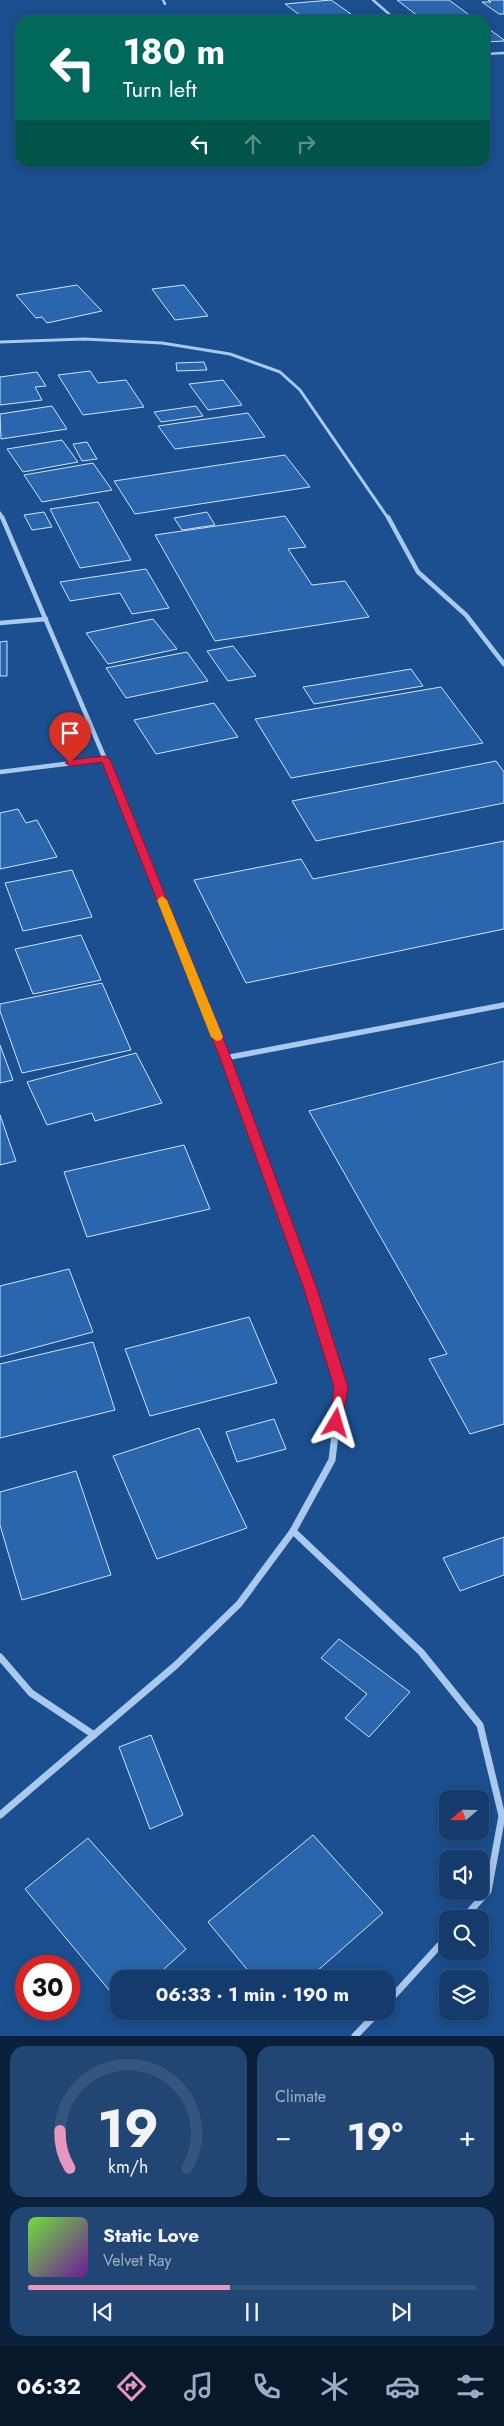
<!DOCTYPE html>
<html lang="en">
<head>
<meta charset="utf-8">
<style>
  :root { --surface:#143b6b; --page:#214673; --text:#f1f3f6; --muted:#9dadc1; --line:#33557e; --accent:#e797bd }
  body { margin:0; font-family:Jost,sans-serif; background:var(--page); color:var(--text); height:100vh; display:flex; flex-direction:column; font-size:19px; white-space:nowrap }
  * { box-sizing:border-box; margin:0 }
  p { font-size:16px; color:var(--muted) }
  .icon { flex:none; width:28px; height:28px; fill:none; stroke:currentColor; stroke-width:2; stroke-linecap:round; stroke-linejoin:round }
  .map { position:relative; height:2036px; overflow:hidden }
  .panel { display:flex; flex-direction:column; gap:10px; padding:10px; background:#0b203b; flex:1 }
  .panel>* { flex:none }
  .top-card { position:absolute; left:15px; top:15px; width:475px; height:152px; border-radius:15px; box-shadow:0 2px 12px #0003,0 0 0 1px var(--line); background:#00695c; color:#fff; overflow:hidden }
  .needle { width:32px; rotate:250deg }
  .tools { position:absolute; left:439px; top:1790px; display:grid; gap:10px }
  .tools a { display:grid; place-items:center; width:50px; height:50px; border-radius:10px; background:var(--surface); box-shadow:0 2px 12px #0003,0 0 0 1px var(--line); font-size:25px }
  .speed { position:absolute; left:15px; top:1955px; display:flex; gap:10px; font-size:25px; font-weight:700; text-align:center }
  .speed>* { display:grid; place-content:center; width:65px; height:65px; border-radius:50%; background:var(--surface); box-shadow:0 2px 12px #0003,0 0 0 1px var(--line); line-height:1 }
  .speed .limit { border:8px solid #d22; background:#fff; color:#111 }
  .pin { position:absolute; display:grid; place-items:center; width:42px; height:42px; color:#fff; margin:-51px -21px; border-radius:50% 50% 50% 0; rotate:-45deg; box-shadow:0 0 5px #0007 }
  .pin .icon { rotate:45deg }
  .me { position:absolute; width:55px; margin:-28px; rotate:7deg; stroke-linejoin:round; filter:drop-shadow(0 0 4px #0008) }
  .turn { display:flex; align-items:center; gap:18px; height:105px; padding:0 25px; font-size:22px }
  .turn .icon { width:65px; height:65px; stroke-width:2.5 }
  .turn b { display:block; font-size:35px; line-height:42px }
  .lanes { display:flex; align-items:center; height:48px; padding:0 25px; background:#0003; justify-content:center; gap:25px; direction:ltr }
  .lanes .off { opacity:.35 }
  .big { font-size:38px; font-weight:700; line-height:1.1 }
  .panel .tile { flex:1; display:flex; flex-direction:column; justify-content:center; gap:8px; min-width:0; padding:0 18px; border-radius:15px; background:var(--page) }
  .panel .dial { align-items:center; gap:0 }
  .dial svg { height:130px; overflow:visible; fill:none; stroke:var(--line); stroke-width:7; stroke-linecap:round; text-anchor:middle }
  .dial text { fill:var(--text); stroke:none }
  .song { display:flex; align-items:center; gap:15px }
  .cover { width:60px; height:60px; border-radius:8px; background:linear-gradient(135deg,hsl(100 70% 55%),hsl(280 70% 35%)) }
  .played { height:5px; border-radius:2px; background:linear-gradient(90deg,var(--accent) 45%,var(--line) 45%) }
  .keys { display:flex; justify-content:space-around; direction:ltr }
  .heat { display:flex; justify-content:space-between; align-items:center; font-size:28px; direction:ltr }
  .panel .tiles { flex:1; display:grid; gap:10px; grid-template-columns:1fr 1fr }
  .tile:last-child { grid-column:span 2 }
  .trip { position:absolute; left:110px; top:1970px; width:285px; height:50px; border-radius:15px; background:var(--surface); box-shadow:0 2px 12px #0003,0 0 0 1px var(--line); font-weight:700; line-height:50px; text-align:center }
  .tabs { display:flex; height:80px; justify-content:space-around; align-items:center; background:#08182b; color:var(--muted) }
  .tabs .icon { width:35px; height:35px }
  .tabs .current { color:var(--accent) }
  .tabs b { font-size:22px; color:var(--text) }
  .map>svg:first-child { display:block }
</style>
</head>
<body>
<div class="map">
<svg width="504" height="2036" viewBox="0 0 504 2036">
  <rect width="100%" height="100%" fill="#1b4f8f"/>
  <!-- building -->
  <g fill="#2a66ad" stroke="#cfe3fa">
    <path d="M331,0L351,14L305,19L285,4Z"/>
    <path d="M397,0H449L476,20H423Z"/>
    <path d="M488,0H504V14H499L482,2H491Z"/>
    <path d="M485,26L504,40V41L485,42Z"/>
    <path d="M77,285L102,311L47,323L42,317L36,318L16,295Z"/>
    <path d="M184,285L208,316L175,320L152,289Z"/>
    <path d="M204,362L207,370L177,371L176,363Z"/>
    <path d="M90,371L98,383L126,380L144,407L83,415L58,375Z"/>
    <path d="M37,372L46,386L35,387L42,400L0,405V377Z"/>
    <path d="M223,380L242,405L208,410L189,384Z"/>
    <path d="M52,406L67,429L1,439L0,414Z"/>
    <path d="M196,406L203,416L161,422L154,412Z"/>
    <path d="M248,413L265,437L175,449L158,426Z"/>
    <path d="M62,440L78,462L23,472L7,449Z"/>
    <path d="M87,442L97,459L82,461L73,444Z"/>
    <path d="M285,455L310,487L135,514L114,481Z"/>
    <path d="M93,463L112,490L42,502L24,475Z"/>
    <path d="M98,502L131,560L80,568L50,509Z"/>
    <path d="M44,512L52,527L32,530L24,515Z"/>
    <path d="M207,512L215,525L182,530L174,518Z"/>
    <path d="M285,516L306,547L288,549L312,585L345,581L369,617L215,641L155,535Z"/>
    <path d="M146,569L169,608L132,614L120,593L70,601L60,582Z"/>
    <path d="M153,619L177,649L108,664L86,633Z"/>
    <path d="M7,641V676H0V642Z"/>
    <path d="M233,646L256,676L228,681L207,651Z"/>
    <path d="M187,652L208,681L126,698L106,668Z"/>
    <path d="M411,669L423,686L314,704L303,687Z"/>
    <path d="M441,687L483,743L291,778L255,719Z"/>
    <path d="M214,703L238,737L156,754L134,720Z"/>
    <path d="M496,761L504,772V803L316,841L292,801Z"/>
    <path d="M18,809L26,823L37,820L57,857L0,869V813Z"/>
    <path d="M504,841V929L246,983L194,880L301,859L313,879Z"/>
    <path d="M72,870L92,917L23,931L5,883Z"/>
    <path d="M81,935L101,980L33,994L15,949Z"/>
    <path d="M102,983L131,1050L22,1073L0,1011V1004Z"/>
    <path d="M0,1045L13,1080L0,1083Z"/>
    <path d="M136,1053L162,1103L95,1121L92,1113L47,1125L27,1082Z"/>
    <path d="M504,1061V1424L470,1434L429,1359L447,1354L309,1111Z"/>
    <path d="M0,1115L16,1161L0,1165Z"/>
    <path d="M184,1145L210,1209L87,1237L64,1172Z"/>
    <path d="M69,1269L93,1332L0,1357V1286Z"/>
    <path d="M249,1317L277,1383L150,1416L125,1349Z"/>
    <path d="M93,1342L115,1410L0,1438V1364Z"/>
    <path d="M274,1419L286,1449L237,1462L226,1432Z"/>
    <path d="M199,1428L247,1528L157,1559L113,1456Z"/>
    <path d="M76,1471L111,1575L22,1600L0,1525V1492Z"/>
    <path d="M504,1537V1575L460,1591L443,1558Z"/>
    <path d="M339,1639L410,1692L369,1737L345,1718L367,1694L321,1658Z"/>
    <path d="M151,1735L183,1815L150,1829L119,1747Z"/>
    <path d="M313,1835L383,1913L308,1979H255L208,1922Z"/>
    <path d="M88,1838L186,1949L153,1979H119V2002L25,1889Z"/>
  </g>
  <g fill="none" stroke-linecap="round" stroke-linejoin="round">
    <!-- minor-far4 -->
    <g stroke="#a9c9ee" stroke-width="2.5">
      <path d="M163,0L165,4"/>
      <path d="M373,0L396,20"/>
      <path d="M485,54L504,53"/>
    </g>
    <!-- minor-far3 -->
    <g stroke="#a9c9ee" stroke-width="3">
      <path d="M0,342L84,339L162,343L230,354L280,372L300,390L388,518"/>
      <path d="M0,513L2,518"/>
    </g>
    <!-- minor-far2 -->
    <g stroke="#a9c9ee" stroke-width="4.5">
      <path d="M2,517L105,759L161,898"/>
      <path d="M388,517L418,572L466,615L504,664"/>
      <path d="M0,623L46,619"/>
      <path d="M0,772L105,759"/>
    </g>
    <!-- minor-far1 -->
    <g stroke="#a9c9ee" stroke-width="5.5">
      <path d="M160,897C225,1059 290,1220 341,1387L340,1393"/>
      <path d="M225,1058L504,1005"/>
    </g>
    <!-- minor -->
    <g stroke="#a9c9ee" stroke-width="7">
      <path d="M293,1531L421,1652L480,1725L502,1816L488,1891L463,1919"/>
      <path d="M0,1657L31,1693L94,1735"/>
      <path d="M0,1815L176,1665L239,1604L293,1531L332,1460L340,1392"/>
      <path d="M386,2004L448,1936"/>
      <path d="M355,2036L379,2011"/>
    </g>
  </g>
  <!-- route -->
  <path fill="#e11d48" stroke="#92132f" d="M105,756L110,759L231,1058L317,1289L348,1387L341,1427H332L330,1423L334,1387L304,1289L220,1058L102,762L70,766L65,763L70,760Z"/>
  <!-- slow -->
  <path fill="#f59e0b" d="M162,896L167,900L223,1037L221,1040L217,1041L211,1037L157,900Z"/>
</svg>
<div class="tools">
<a><svg class="needle" viewBox="-14 -14 28 28"><path d="M0-13l5 13h-10z" fill="#e53935"/><path d="M0 13l5-13h-10z" fill="#9dadc1"/></svg></a>
<a><svg class="icon" aria-label="sound" viewBox="0 0 24 24"><path d="M4 9h4l5-4v14l-5-4H4zM17 9q2 3 0 6"/></svg></a>
<a><svg class="icon" aria-label="search" viewBox="0 0 24 24"><circle cx="10" cy="10" r="6"/><path d="M15 15l6 6"/></svg></a>
<a><svg class="icon" aria-label="layers" viewBox="0 0 24 24"><path d="M12 4l9 5-9 5-9-5zM3 14l9 5 9-5"/></svg></a>
</div>
<div class="speed"><div class="limit">30</div></div>
<div class="pin" style="left:70px;top:763px;background:#d93025"><svg class="icon" aria-label="arrive" viewBox="0 0 24 24"><path d="M6 21V4h12l-3 4 3 4H6"/></svg></div>
<svg class="me" style="left:336px;top:1423px" viewBox="-20 -20 40 40"><path d="M0-17L14 15 0 8-14 15z" fill="#e11d48" stroke="#fff" stroke-width="4"/></svg>
<div class="trip">06:33 · 1 min · 190 m</div>
<div class="top-card">
<div class="turn"><svg class="icon" aria-label="left" viewBox="0 0 24 24"><path d="M17 20v-9H6M10 6l-5 5 5 5"/></svg><div><b>180 m</b>Turn left</div></div>
<div class="lanes"><svg class="icon" aria-label="left" viewBox="0 0 24 24"><path d="M17 20v-9H6M10 6l-5 5 5 5"/></svg><svg class="icon off" aria-label="ahead" viewBox="0 0 24 24"><path d="M12 20V5M6 11l6-6 6 6"/></svg><svg class="icon off" aria-label="right" viewBox="0 0 24 24"><path d="M7 20v-9h11M14 6l5 5-5 5"/></svg></div>
</div>
</div>
<section class="panel">
<div class="tiles">
<div class="tile dial"><svg viewBox="0 0 100 80">
<path d="M14 69A42 42 0 1 1 86 69"/>
<path d="M14 69A42 42 0 0 1 8 46" stroke="#e797bd"/>
<text x="50" y="56" font-size="32" font-weight="700">19</text>
<text x="50" y="72" font-size="11">km/h</text>
</svg></div>
<div class="tile"><p>Climate</p>
<div class="heat"><a>−</a><b class="big">19°</b><a>+</a></div>
</div>
<div class="tile">
<div class="song"><i class="cover"></i><div><b>Static Love</b><p>Velvet Ray</p></div></div>
<div class="played"></div>
<div class="keys"><svg class="icon" aria-label="previous" viewBox="0 0 24 24"><path d="M18 5L8 12l10 7zM5 5v14"/></svg><svg class="icon" aria-label="pause" viewBox="0 0 24 24"><path d="M8 5v14M16 5v14"/></svg><svg class="icon" aria-label="next" viewBox="0 0 24 24"><path d="M6 5l10 7-10 7zM19 5v14"/></svg></div>
</div>
</div>
</section>
<nav class="tabs">
<b>06:32</b>
<svg class="icon current" aria-label="directions" viewBox="0 0 24 24"><path d="M12 3l9 9-9 9-9-9zM9 14v-3h6M13 9l2 2-2 2"/></svg>
<svg class="icon" aria-label="music" viewBox="0 0 24 24"><path d="M9 18V5l10-2v13"/><circle cx="6" cy="18" r="3"/><circle cx="16" cy="16" r="3"/></svg>
<svg class="icon" aria-label="phone" viewBox="0 0 24 24"><path d="M5 4h4l2 5-3 2q2 4 5 5l2-3 5 2v4C11 20 4 13 5 4z"/></svg>
<svg class="icon" aria-label="climate" viewBox="0 0 24 24"><path d="M12 3v18M4 7l16 10M4 17L20 7"/></svg>
<svg class="icon" aria-label="car" viewBox="0 0 24 24"><path d="M5 17H2v-5l4-1 3-4h7l3 4 3 1v5h-3M9 17h6M6 11h13"/><circle cx="7" cy="17" r="2"/><circle cx="17" cy="17" r="2"/></svg>
<svg class="icon" aria-label="filters" viewBox="0 0 24 24"><path d="M4 7h16M4 17h16"/><circle cx="9" cy="7" r="2"/><circle cx="15" cy="17" r="2"/></svg>
</nav>
</body>
</html>
